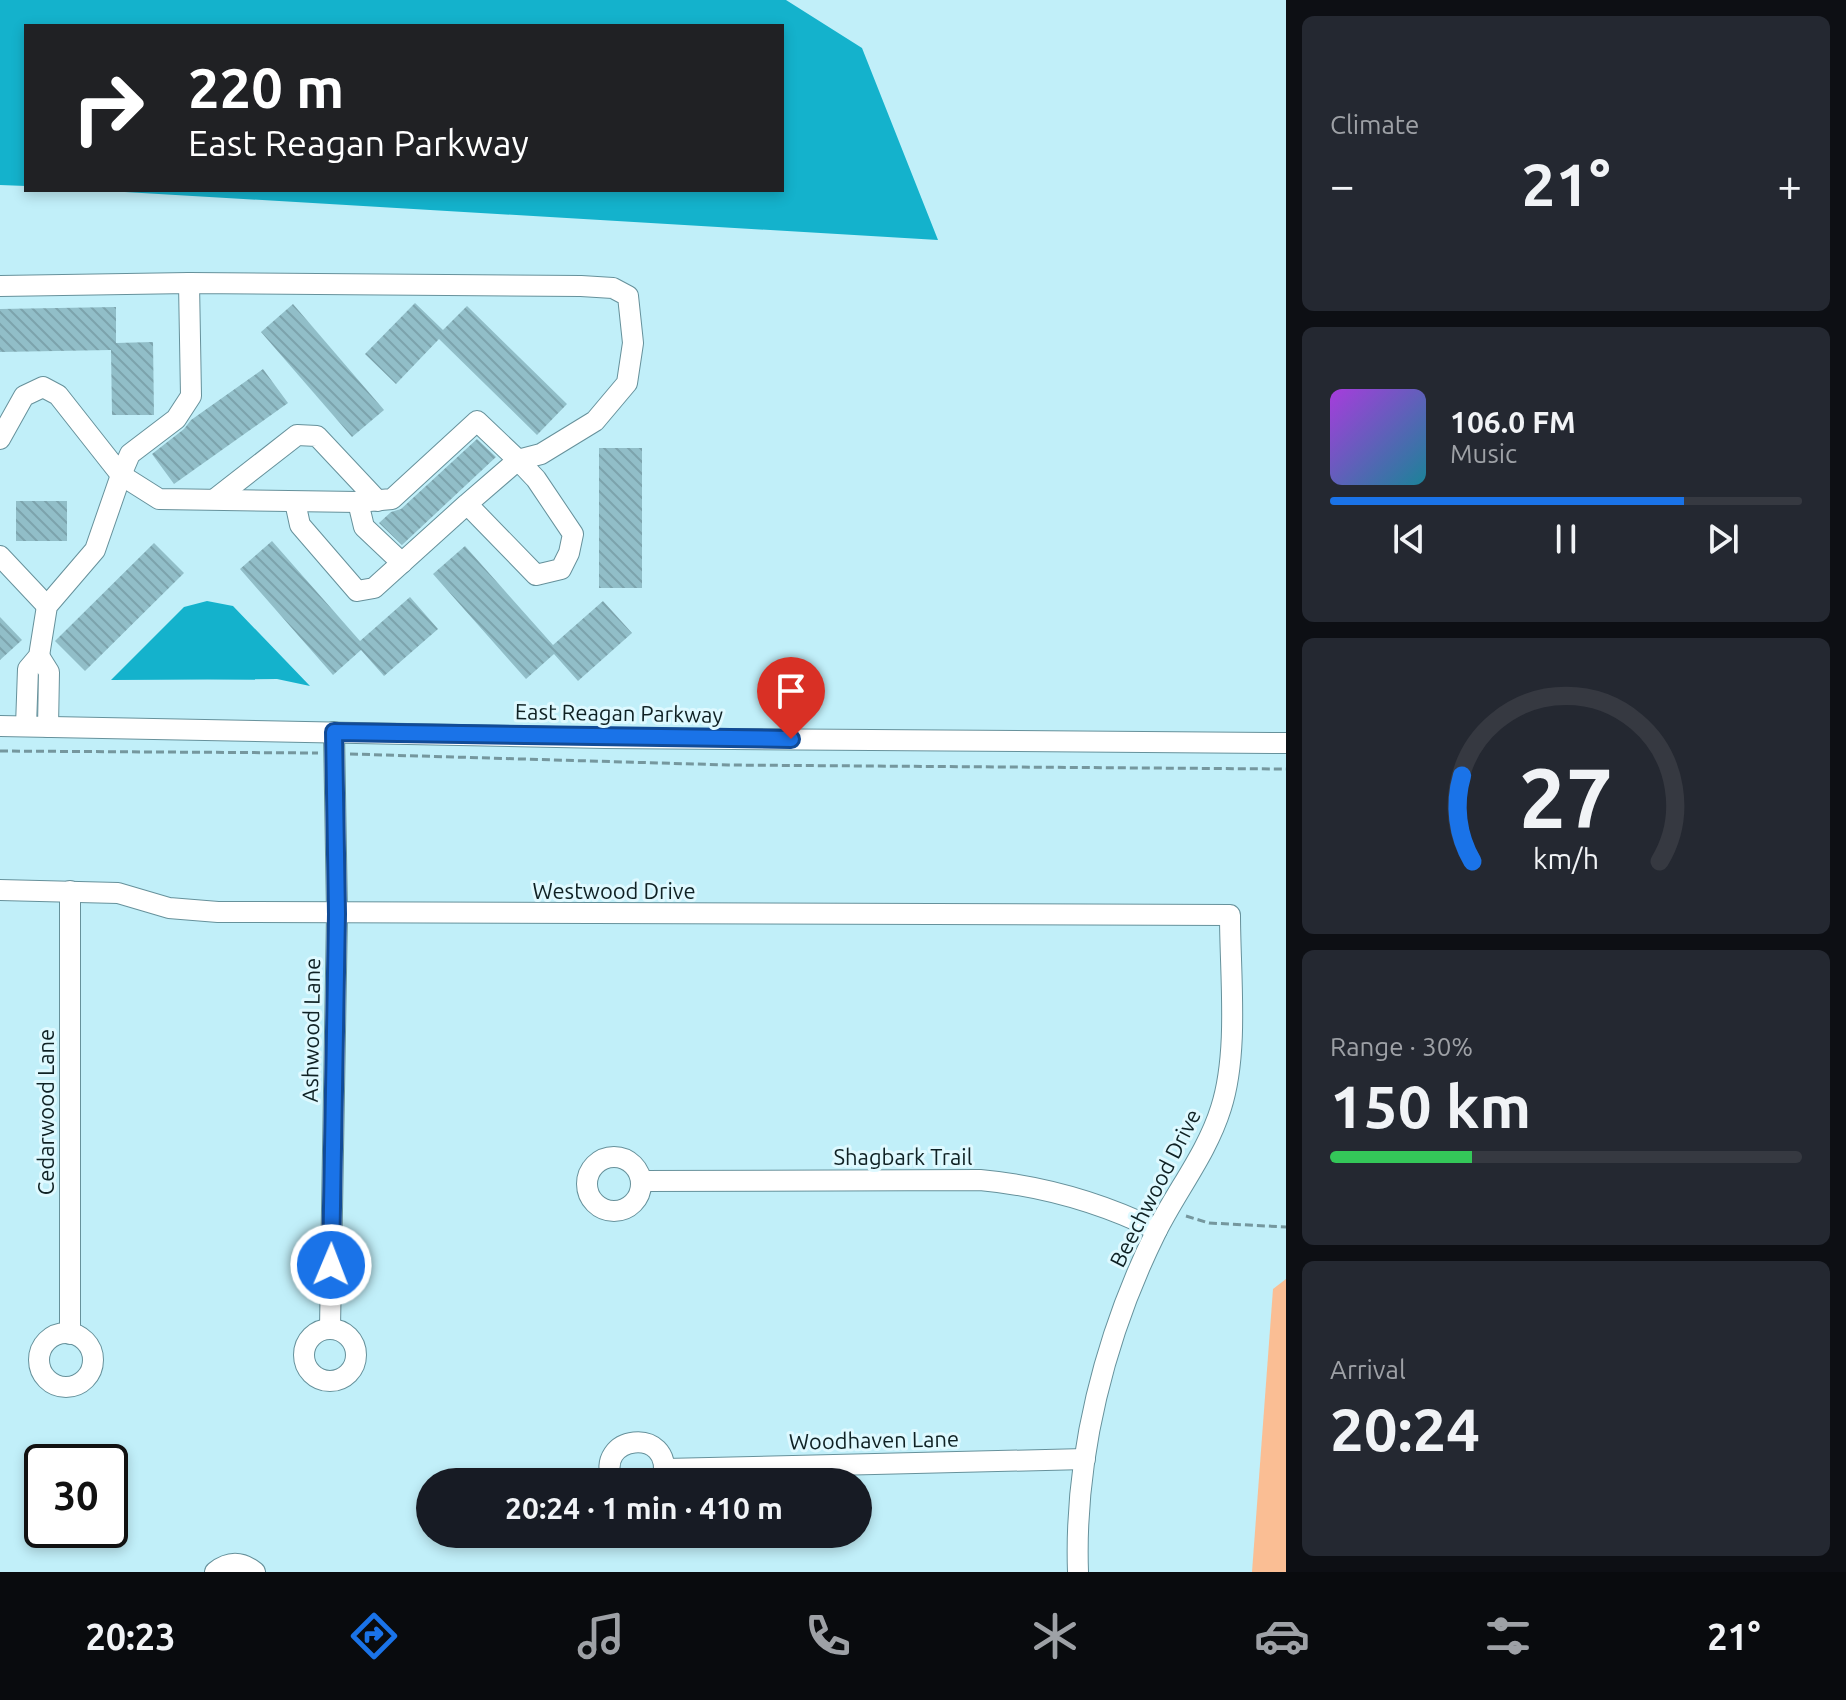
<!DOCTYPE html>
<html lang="en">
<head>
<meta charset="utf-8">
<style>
  :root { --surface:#171b24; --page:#242831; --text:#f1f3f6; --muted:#9ea1a6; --line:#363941; --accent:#1a73e8 }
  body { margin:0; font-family:Ubuntu,sans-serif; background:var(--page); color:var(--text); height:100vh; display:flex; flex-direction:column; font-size:30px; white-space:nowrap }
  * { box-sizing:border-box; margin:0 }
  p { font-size:26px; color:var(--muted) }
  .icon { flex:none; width:44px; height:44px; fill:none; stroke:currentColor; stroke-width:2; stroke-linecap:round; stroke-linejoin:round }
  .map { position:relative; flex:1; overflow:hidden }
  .panel { display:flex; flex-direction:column; gap:16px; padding:16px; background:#0d0f14; width:560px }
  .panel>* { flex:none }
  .top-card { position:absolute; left:24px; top:24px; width:760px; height:168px; border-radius:0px; box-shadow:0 4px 12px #0003; background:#202124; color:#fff; overflow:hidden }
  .speed { position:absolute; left:24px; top:1444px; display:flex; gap:16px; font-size:40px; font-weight:700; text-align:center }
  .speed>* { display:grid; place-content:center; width:104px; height:104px; border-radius:50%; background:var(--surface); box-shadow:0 4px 12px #0003; line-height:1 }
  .speed .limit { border:4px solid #111; border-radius:12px; background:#fff; color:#111 }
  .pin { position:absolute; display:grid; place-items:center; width:68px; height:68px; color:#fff; margin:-82px -34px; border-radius:50% 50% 50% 0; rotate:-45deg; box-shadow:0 0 8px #0007 }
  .pin .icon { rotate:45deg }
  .me { position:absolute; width:88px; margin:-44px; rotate:1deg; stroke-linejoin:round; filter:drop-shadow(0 0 6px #0008) }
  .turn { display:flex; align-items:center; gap:28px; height:168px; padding:0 32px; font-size:36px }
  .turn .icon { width:104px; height:104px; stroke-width:2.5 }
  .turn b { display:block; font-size:56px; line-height:68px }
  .big { font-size:60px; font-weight:700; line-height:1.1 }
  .panel .widget { flex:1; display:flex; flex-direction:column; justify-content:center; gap:12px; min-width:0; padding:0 28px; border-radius:12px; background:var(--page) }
  .panel .dial { align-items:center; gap:0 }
  .dial svg { height:208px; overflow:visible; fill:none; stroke:var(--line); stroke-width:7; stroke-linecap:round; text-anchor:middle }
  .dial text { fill:var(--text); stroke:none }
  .song { display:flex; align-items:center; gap:24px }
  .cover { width:96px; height:96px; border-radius:12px; background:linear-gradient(135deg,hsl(280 70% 55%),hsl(190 70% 35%)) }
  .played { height:8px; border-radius:4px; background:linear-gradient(90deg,var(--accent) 75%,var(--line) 75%) }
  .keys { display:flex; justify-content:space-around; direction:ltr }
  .heat { display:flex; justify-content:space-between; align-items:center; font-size:44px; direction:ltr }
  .charge { height:12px; border-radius:6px; background:linear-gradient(90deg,#34c759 30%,var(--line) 0) }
  .trip { position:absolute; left:416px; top:1468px; width:456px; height:80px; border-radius:40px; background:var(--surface); box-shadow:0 4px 12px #0003; font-weight:700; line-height:80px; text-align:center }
  .tabs { display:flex; height:128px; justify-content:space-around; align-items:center; background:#090b0e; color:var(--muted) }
  .tabs .icon { width:56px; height:56px }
  .tabs .selected { color:var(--accent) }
  .tabs b { font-size:36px; color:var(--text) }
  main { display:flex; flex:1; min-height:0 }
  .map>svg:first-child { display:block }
</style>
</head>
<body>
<main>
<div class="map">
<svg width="1286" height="1572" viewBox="0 0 1286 1572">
  <defs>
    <pattern id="building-back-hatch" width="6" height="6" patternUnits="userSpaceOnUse" patternTransform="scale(2)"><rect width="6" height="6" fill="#91bec8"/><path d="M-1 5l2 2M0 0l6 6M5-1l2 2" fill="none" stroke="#7ca3ac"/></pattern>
  </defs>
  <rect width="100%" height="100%" fill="#c1eff9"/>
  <!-- green -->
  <path fill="#fabe94" d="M1286,1279V1572H1252L1273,1289Z"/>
  <!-- water -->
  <g fill="#14b2cc">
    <path d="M0,0H786L862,48L938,240L91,190H782V26H26V186L0,185Z"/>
    <path d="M207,601L233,606L310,686L277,679L111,680L184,607Z"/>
  </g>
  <!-- building -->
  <g fill="url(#building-back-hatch)">
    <path d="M415,303L443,330L467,306L567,404L537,435L439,339L396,384L365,354Z"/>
    <path d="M293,304L384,410L352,437L261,332Z"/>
    <path d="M116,307V343L153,342L154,415H112L111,350L0,352V309Z"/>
    <path d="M263,369L288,403L174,484L152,454L184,429L191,420Z"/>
    <path d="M477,439L496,457L402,545L379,523L391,512L401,509Z"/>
    <rect x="599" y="448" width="43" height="140"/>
    <rect x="16" y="501" width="51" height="40"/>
    <path d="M272,541L360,641L410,597L438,629L384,676L361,650L333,675L240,569Z"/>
    <path d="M154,543L184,573L85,671L55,641Z"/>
    <path d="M465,546L553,645L603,601L632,633L578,681L554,654L526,679L433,574Z"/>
    <path d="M0,617L22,640L0,660Z"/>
  </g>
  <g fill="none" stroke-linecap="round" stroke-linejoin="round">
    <!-- minor casing -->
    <g stroke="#66919b" stroke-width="22">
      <g id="minor">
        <path d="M0,286L189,283L581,286L613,288L628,296L633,343L627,383L595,421L541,454L518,460L477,421L392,499L358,502L364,527L402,563"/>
        <path d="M0,439L24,396L43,387L58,395L121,475L130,454L176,419L191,396L189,283"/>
        <path d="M215,499L297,435L317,436L378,501"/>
        <path d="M295,502L300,525L357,591L374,588L467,504L536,575L561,569L569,553L573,534L536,479L518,460L467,504"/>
        <path d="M0,556L47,606"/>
        <path d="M39,656L49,672L48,727"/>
        <path d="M0,726L605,738L1286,743"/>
        <path d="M26,726L28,669L39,656L47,606L95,550L121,475L159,499L358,502"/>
        <path d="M0,890L118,893L169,908L218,912L1230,915C1230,975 1239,1052 1221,1108C1207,1153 1177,1190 1156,1232C1105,1335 1074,1456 1078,1572"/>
        <circle cx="614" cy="1184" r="27"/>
        <path d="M641,1181L980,1180C1044,1186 1100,1202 1157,1230"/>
        <path d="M330,1328L337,914L334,732"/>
        <circle cx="330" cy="1355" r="26"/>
        <circle cx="66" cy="1360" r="27"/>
        <path d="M70,1334V891"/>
        <path d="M665,1469L1085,1459"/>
        <path d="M613,1482C592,1435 674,1425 663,1478"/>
        <path d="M215,1572C229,1561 241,1561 255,1572"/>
      </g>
    </g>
    <!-- path -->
    <g stroke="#75979e" stroke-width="3" stroke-dasharray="8 4" stroke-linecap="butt">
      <path d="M0,751L318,753"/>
      <path d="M350,754L728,765L1286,769"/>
      <path d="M1186,1216L1209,1223L1286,1227"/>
    </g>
    <!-- minor -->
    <use href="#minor" stroke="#fff" stroke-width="20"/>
  </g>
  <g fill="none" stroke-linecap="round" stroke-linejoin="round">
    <!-- route casing -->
    <g stroke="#114b97" stroke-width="20">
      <path id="route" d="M331,1265L337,914L334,732L791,739"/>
    </g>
    <!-- route -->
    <use href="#route" stroke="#1a73e8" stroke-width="14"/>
  </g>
  <g text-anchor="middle" stroke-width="6" stroke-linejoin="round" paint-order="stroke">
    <!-- street labels -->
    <g font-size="22" fill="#0f2124" stroke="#def9ff">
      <text transform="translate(619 713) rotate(1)" y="8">East Reagan Parkway</text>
      <text x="614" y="899">Westwood Drive</text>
      <text transform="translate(311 1030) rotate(-89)" y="8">Ashwood Lane</text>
      <text transform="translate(46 1112) rotate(-90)" y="8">Cedarwood Lane</text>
      <text x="903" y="1165">Shagbark Trail</text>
      <text transform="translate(1155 1188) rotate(-63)" y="8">Beechwood Drive</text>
      <text transform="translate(874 1440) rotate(-1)" y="8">Woodhaven Lane</text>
    </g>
  </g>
</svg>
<div class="speed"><div class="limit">30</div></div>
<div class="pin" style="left:791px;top:739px;background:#d93025"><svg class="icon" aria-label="arrive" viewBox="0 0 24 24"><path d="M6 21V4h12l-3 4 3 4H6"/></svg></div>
<svg class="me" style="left:331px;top:1265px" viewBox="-20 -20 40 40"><circle r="17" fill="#1a73e8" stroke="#fff" stroke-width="3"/><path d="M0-11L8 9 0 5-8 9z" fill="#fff"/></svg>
<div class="trip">20:24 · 1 min · 410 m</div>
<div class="top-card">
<div class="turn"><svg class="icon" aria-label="right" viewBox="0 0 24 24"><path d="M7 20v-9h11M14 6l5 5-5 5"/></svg><div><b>220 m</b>East Reagan Parkway</div></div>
</div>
</div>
<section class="panel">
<div class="widget"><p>Climate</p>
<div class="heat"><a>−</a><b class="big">21°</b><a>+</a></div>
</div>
<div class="widget">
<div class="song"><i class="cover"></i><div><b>106.0 FM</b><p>Music</p></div></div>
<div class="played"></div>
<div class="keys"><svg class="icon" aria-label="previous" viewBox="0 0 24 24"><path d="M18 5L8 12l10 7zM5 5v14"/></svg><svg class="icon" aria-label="pause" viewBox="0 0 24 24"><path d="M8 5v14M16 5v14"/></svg><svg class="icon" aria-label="next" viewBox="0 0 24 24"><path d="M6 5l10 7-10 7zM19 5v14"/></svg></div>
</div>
<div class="widget dial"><svg viewBox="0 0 100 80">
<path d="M14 69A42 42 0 1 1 86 69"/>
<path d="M14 69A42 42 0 0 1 10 36" stroke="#1a73e8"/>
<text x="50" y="56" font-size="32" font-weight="700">27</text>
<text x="50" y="72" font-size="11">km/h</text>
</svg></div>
<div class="widget"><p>Range · 30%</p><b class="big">150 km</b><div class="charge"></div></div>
<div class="widget"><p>Arrival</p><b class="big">20:24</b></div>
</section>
</main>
<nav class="tabs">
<b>20:23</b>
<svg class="icon selected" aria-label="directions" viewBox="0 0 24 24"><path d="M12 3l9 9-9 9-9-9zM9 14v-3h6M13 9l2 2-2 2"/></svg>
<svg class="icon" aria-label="music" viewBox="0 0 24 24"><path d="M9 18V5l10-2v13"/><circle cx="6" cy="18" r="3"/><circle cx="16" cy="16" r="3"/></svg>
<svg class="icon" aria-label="phone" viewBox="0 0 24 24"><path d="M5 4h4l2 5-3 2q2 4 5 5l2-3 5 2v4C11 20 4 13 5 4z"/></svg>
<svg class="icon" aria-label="climate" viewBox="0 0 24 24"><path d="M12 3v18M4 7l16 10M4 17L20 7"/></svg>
<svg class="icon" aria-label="car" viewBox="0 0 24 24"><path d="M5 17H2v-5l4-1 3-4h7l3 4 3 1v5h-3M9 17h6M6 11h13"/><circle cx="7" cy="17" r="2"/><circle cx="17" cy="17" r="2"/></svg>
<svg class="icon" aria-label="filters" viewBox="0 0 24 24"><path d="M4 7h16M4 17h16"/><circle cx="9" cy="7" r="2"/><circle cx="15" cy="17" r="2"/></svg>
<b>21°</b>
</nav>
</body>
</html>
